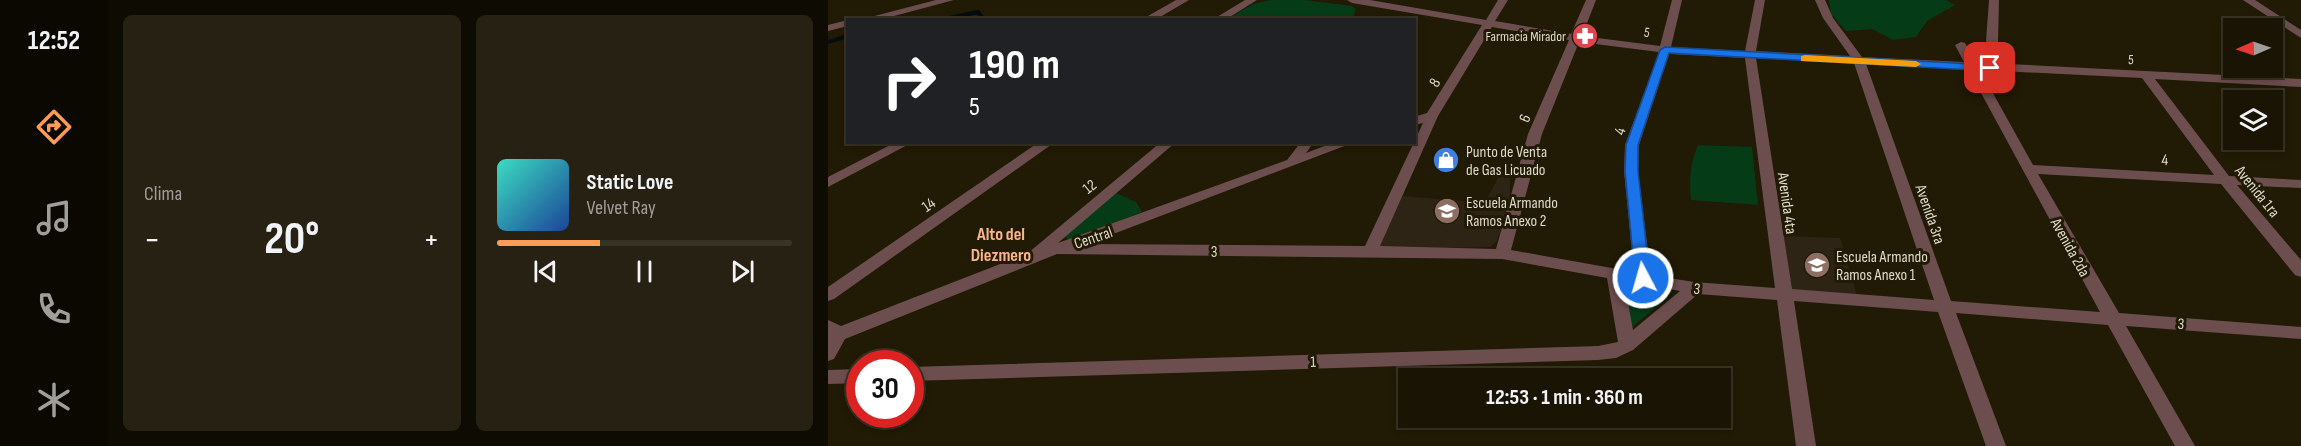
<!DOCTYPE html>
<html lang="es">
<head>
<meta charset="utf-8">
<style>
  :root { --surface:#191403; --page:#262112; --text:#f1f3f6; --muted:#9f9e9a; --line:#373325; --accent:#fd9c56 }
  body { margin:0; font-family:"Sofia Sans Condensed",sans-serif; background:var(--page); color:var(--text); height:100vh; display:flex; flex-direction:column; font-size:22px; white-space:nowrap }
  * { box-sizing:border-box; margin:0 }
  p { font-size:20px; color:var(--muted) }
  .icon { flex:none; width:33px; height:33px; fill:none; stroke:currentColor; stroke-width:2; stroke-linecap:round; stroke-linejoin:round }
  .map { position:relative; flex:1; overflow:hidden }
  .panel { display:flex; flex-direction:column; gap:15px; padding:15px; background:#0e0b02; width:720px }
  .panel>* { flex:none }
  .banner { position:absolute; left:18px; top:18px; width:570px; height:126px; border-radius:0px; box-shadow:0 3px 9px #0003,0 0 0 2px var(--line); background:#202124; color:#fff; overflow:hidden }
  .needle { width:39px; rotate:268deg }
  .buttons { position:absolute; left:1395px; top:18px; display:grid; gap:12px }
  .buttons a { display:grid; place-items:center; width:60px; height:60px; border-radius:0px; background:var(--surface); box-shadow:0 3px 9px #0003,0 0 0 2px var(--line); font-size:30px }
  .speed { position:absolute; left:18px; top:350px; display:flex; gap:12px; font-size:30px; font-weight:700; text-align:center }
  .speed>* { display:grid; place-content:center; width:78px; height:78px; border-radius:50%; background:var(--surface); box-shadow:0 3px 9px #0003,0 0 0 2px var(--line); line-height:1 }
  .speed .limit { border:9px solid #d22; background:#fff; color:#111 }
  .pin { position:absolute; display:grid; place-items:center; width:51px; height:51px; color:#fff; margin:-26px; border-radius:12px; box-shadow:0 3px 9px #0006 }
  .me { position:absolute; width:66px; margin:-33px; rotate:354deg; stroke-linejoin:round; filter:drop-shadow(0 0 4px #0008) }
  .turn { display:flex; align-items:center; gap:21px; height:126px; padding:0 24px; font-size:27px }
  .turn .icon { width:78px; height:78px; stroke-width:2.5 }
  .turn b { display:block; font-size:42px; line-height:51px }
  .big { font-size:45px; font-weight:700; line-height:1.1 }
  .panel .card { flex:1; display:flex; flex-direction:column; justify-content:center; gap:9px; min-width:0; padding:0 21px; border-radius:9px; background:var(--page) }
  .song { display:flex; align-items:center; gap:18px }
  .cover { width:72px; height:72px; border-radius:9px; background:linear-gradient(135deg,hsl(170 70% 55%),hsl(220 70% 35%)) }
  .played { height:6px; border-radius:3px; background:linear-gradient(90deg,var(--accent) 35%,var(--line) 35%) }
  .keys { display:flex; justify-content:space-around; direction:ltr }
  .heat { display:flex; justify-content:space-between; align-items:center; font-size:33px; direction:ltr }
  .panel .tiles { flex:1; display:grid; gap:15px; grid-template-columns:repeat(2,1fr) }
  .trip { position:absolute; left:570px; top:368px; width:333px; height:60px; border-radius:0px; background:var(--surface); box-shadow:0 3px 9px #0003,0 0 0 2px var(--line); font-weight:700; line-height:60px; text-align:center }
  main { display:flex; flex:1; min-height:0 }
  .tabs { display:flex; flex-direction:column; width:108px; justify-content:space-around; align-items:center; background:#0a0801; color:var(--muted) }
  .tabs .icon { width:42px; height:42px }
  .tabs .on { color:var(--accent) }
  .tabs b { font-size:27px; color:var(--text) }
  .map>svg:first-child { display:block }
</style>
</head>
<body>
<main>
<nav class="tabs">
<b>12:52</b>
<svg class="icon on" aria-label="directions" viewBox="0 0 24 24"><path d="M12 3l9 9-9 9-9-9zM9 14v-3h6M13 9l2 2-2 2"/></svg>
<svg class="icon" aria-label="music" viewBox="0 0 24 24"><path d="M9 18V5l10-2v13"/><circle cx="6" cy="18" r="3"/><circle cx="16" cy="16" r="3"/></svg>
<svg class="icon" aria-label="phone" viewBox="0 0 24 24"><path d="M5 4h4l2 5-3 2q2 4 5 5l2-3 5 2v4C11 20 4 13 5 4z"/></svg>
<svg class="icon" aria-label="climate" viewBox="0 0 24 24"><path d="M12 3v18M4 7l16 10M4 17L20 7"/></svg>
</nav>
<section class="panel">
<div class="tiles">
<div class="card"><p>Clima</p>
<div class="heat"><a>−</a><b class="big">20°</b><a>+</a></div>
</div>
<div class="card">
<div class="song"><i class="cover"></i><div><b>Static Love</b><p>Velvet Ray</p></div></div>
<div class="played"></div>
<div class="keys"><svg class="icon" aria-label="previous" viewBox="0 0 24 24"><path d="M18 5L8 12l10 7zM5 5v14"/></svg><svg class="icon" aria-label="pause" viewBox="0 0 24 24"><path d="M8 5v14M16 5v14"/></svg><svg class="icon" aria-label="next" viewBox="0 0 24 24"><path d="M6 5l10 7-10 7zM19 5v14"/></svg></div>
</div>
</div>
</section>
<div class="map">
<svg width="1473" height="446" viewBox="0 0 1473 446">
  <rect width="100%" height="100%" fill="#211a04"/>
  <!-- education -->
  <g fill="#2e2415">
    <path d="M677,175H681L682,180V208L668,242L662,247L556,249L549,245L575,196L657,203L670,178Z"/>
    <path d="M954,236L1012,238L1029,296L963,293Z"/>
  </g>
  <!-- green -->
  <g fill="#063b18">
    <path d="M443,0H477L524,6L528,9L524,19L398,20L425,4Z"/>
    <path d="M1001,0H1118L1127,5L1099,21L1088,37L1065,40L1044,29L1018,31L1003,14Z"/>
    <path d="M870,145L924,147L930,205L863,200C861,179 862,164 870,145Z"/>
    <path d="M288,193L308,202L314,212L242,241L235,235Z"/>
    <path d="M795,290L839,298L803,328Z"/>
  </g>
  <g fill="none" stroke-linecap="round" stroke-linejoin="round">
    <!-- stream -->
    <g stroke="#030d0f" stroke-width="4">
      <path d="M112,20L150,12L156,20"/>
      <path d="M0,42L20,36"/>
    </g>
    <!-- minor -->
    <g fill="#6d4e4f" fill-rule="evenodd">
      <path d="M108,0H126L51,20H31Z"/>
      <path d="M348,0H361L327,20H313Z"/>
      <path d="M417,0H429L397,20H384Z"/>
      <path d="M519,0H542L658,20L670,0H680L667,21L743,34L758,0H768L754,36L832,46L844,0H854L843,47L917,51L927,0H937L928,51L1022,56L995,18L987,0H997L1005,18L1034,57L1136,62L1127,45L1133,42L1137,43L1148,63L1170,64L1158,41L1161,0H1171L1170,41L1181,64L1473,79V87L1327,79L1401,176L1473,180V188L1409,185L1473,260V277L1467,275L1393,184L1210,174L1291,313L1473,327V339L1298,326L1367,446H1347L1280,325L1128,313L1178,446H1158L1110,312L966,301L988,446H968L949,300L870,294L805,350L788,358L770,360L82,381V367L770,346L790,342L779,278L674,259L229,254L17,339L6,359L0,361V320L13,326L200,253L333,142H348L230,243L459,160L473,142H486L478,153L507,142H527L259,244L537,246L595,123L586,125V117L599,113L654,25L524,3ZM664,27L741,40L700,134L668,249L552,246L610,116ZM751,42L831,52L797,145L796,171L806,272L683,250L714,134ZM841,54L917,58L947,288L866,282L823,275L810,171L811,145ZM928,58L1026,63L1106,300L964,289ZM1038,64L1140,69L1272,312L1123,301ZM1152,70L1314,78L1386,175L1205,165ZM796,281L852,291L805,330Z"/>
      <path d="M1415,0H1427L1473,30V38Z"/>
      <path d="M20,20V26L0,31V25Z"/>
      <path d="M68,142H85L0,187V177Z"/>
      <path d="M211,142H227L6,299L0,301V287Z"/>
      <path d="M32,369V383L0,384V370Z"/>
    </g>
  </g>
  <!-- route -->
  <path fill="#1a73e8" stroke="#114b97" stroke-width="1.5" d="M837,47L1162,65L1167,68L1162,71L841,53L810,145V171L822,278L815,283L807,278L797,171L798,145L832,50Z"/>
  <!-- slow -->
  <path fill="#f59e0b" d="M977,55L1088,61L1093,64L1088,67L973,61V56Z"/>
  <!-- icons -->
  <defs>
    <g id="pharmacy-disc" transform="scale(1.35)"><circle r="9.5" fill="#e0444e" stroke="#211a04"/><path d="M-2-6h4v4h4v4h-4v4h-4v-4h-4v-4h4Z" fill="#fff"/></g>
    <g id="shop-disc" transform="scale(1.35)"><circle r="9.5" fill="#3f7fe0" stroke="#211a04"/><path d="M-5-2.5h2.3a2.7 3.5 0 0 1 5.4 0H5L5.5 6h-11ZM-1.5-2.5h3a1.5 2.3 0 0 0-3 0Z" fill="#fff"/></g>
    <g id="school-disc" transform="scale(1.35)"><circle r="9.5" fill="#8d6e63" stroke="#211a04"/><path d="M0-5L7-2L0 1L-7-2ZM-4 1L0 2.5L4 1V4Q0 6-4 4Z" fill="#fff"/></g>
  </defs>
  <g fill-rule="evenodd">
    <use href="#pharmacy-disc" x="757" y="36"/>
    <use href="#shop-disc" x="618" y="160"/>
    <use href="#school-disc" x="619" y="211"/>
    <use href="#school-disc" x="989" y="265"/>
  </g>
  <g text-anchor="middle" stroke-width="6" stroke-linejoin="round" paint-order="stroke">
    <!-- far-street labels -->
    <g font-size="14" fill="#dfdacc" stroke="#211a04">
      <text transform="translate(819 32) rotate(8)" y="5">5</text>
      <text transform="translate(1303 59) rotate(2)" y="5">5</text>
    </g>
    <!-- far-poi labels -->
    <g font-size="14" fill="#dfdacc" stroke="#211a04" text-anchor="end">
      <text x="738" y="41">Farmacia Mirador</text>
    </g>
    <!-- street labels -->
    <g font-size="16" fill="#dfdacc" stroke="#211a04">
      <text transform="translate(606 82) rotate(-58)" y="6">8</text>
      <text transform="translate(696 118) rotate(-67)" y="6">6</text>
      <text transform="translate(791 131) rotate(-72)" y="6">4</text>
      <text transform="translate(1337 159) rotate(3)" y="6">4</text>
      <text transform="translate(261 186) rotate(-39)" y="6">12</text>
      <text transform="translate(1430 191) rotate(51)" y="6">Avenida 1ra</text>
      <text transform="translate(960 203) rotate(82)" y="6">Avenida 4ta</text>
      <text transform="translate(100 204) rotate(-35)" y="6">14</text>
      <text transform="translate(1103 214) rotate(71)" y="6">Avenida 3ra</text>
      <text transform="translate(265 237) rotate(-19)" y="6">Central</text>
      <text transform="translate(1243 247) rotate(61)" y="6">Avenida 2da</text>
      <text x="386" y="257">3</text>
      <text transform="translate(869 288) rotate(7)" y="6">3</text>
      <text transform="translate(1353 323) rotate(4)" y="6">3</text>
      <text transform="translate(485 361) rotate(-2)" y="6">1</text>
    </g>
    <!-- poi labels -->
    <g font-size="16" fill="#dfdacc" stroke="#211a04" text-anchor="start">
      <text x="638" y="157">Punto de Venta<tspan x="638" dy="18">de Gas Licuado</tspan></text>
      <text x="638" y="208">Escuela Armando<tspan x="638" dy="18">Ramos Anexo 2</tspan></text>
      <text x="1008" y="262">Escuela Armando<tspan x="1008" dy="18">Ramos Anexo 1</tspan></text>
    </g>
    <!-- neighbourhood labels -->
    <g font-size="18" font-weight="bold" fill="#fbb789" stroke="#211a04">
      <text x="173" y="240">Alto del<tspan x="173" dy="21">Diezmero</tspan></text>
    </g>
  </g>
</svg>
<div class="buttons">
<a><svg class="needle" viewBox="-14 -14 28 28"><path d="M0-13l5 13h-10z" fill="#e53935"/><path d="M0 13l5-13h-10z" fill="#9f9e9a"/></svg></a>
<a><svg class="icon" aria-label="layers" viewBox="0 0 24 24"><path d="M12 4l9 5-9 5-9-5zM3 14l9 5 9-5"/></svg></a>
</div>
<div class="speed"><div class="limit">30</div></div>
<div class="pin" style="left:1162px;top:68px;background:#d93025"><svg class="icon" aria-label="arrive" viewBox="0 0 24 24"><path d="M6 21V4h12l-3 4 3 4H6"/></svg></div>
<svg class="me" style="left:815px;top:278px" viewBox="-20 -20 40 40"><circle r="17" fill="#1a73e8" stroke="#fff" stroke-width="3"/><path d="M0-11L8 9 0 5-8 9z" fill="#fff"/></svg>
<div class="trip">12:53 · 1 min · 360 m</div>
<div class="banner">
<div class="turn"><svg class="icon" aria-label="right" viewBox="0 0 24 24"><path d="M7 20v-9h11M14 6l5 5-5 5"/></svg><div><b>190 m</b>5</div></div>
</div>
</div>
</main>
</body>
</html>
